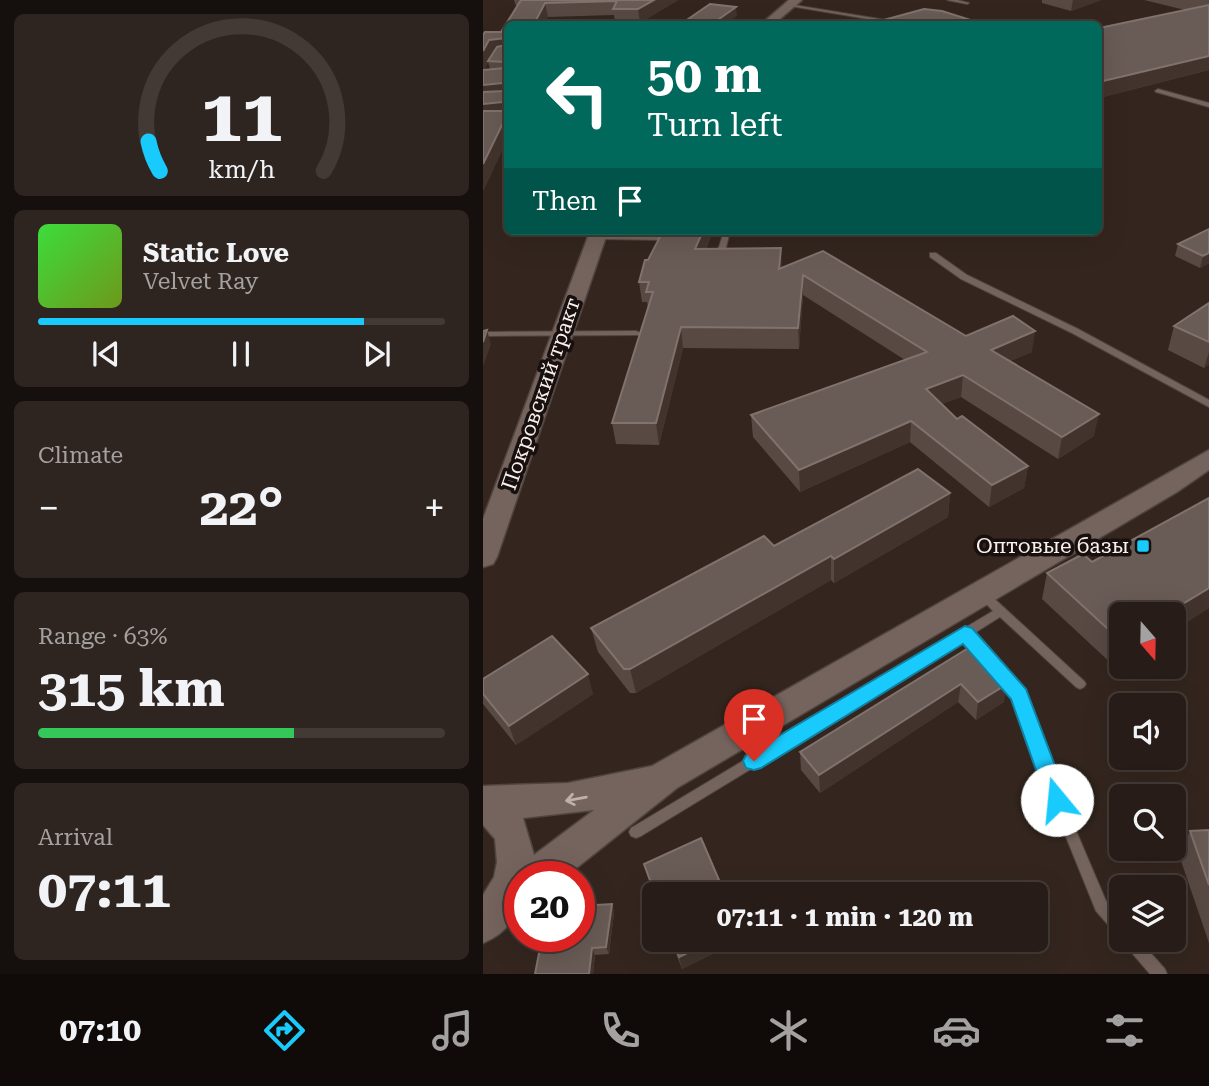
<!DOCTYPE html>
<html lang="en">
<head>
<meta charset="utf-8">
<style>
  :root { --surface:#271c17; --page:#2f2520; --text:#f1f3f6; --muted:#a4a1a1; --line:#433a36; --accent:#19cafc }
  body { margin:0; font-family:"Roboto Serif",serif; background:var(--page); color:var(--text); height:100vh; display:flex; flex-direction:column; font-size:26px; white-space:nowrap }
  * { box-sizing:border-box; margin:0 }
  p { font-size:23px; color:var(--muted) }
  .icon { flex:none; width:38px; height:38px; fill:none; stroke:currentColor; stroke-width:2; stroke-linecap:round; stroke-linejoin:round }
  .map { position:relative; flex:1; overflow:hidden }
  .drawer { display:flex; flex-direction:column; gap:14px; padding:14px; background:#150f0d; width:483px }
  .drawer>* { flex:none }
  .banner { position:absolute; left:21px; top:21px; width:598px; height:214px; border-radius:10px; box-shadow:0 7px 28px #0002,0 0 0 2px var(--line); background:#00695c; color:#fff; overflow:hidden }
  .needle { width:46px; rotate:160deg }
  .controls { position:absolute; left:626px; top:602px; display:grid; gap:14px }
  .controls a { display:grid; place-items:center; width:77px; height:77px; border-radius:10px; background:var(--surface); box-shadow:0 7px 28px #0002,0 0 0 2px var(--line); font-size:35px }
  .speed { position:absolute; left:21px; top:861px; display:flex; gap:14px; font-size:35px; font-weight:700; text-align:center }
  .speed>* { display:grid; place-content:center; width:91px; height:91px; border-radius:50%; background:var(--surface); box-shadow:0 7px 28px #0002,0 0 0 2px var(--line); line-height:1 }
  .speed .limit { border:10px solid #d22; background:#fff; color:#111 }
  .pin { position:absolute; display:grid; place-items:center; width:60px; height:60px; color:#fff; margin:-72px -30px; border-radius:50% 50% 50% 0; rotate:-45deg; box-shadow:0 0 7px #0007 }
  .pin .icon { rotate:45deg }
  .me { position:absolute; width:77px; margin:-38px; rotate:343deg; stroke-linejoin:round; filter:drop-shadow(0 0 5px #0008) }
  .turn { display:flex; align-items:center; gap:24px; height:147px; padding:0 28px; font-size:32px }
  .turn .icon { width:91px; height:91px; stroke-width:2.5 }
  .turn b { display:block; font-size:49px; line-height:60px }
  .then { display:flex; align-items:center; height:66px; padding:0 28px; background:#0003; gap:14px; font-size:26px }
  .big { font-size:52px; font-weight:700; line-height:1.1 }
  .drawer .tile { flex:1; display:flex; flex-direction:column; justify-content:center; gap:10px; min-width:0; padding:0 24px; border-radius:10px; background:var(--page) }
  .drawer .dial { align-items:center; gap:0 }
  .dial svg { height:182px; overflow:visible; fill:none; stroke:var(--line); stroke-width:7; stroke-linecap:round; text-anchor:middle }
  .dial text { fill:var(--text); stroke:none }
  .song { display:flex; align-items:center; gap:21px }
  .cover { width:84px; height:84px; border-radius:10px; background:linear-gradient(135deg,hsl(120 70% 55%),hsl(80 70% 35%)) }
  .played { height:7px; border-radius:4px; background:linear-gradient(90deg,var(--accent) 80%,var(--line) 80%) }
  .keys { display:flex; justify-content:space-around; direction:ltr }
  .heat { display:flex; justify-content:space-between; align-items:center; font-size:38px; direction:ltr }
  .charge { height:10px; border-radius:5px; background:linear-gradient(90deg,#34c759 63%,var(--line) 0) }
  .trip { position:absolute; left:159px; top:882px; width:406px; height:70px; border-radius:10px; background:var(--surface); box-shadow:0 7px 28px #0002,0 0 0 2px var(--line); font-weight:700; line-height:70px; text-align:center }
  .menu { display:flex; height:112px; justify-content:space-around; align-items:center; background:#100b09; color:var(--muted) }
  .menu .icon { width:49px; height:49px }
  .menu .on { color:var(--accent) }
  .menu b { font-size:32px; color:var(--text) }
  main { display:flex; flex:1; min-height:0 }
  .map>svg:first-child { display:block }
</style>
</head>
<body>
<main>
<section class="drawer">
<div class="tile dial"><svg viewBox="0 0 100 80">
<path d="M14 69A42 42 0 1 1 86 69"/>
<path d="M14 69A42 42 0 0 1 9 56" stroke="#19cafc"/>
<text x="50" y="56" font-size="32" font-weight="700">11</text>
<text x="50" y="72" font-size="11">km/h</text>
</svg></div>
<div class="tile">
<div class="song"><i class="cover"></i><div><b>Static Love</b><p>Velvet Ray</p></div></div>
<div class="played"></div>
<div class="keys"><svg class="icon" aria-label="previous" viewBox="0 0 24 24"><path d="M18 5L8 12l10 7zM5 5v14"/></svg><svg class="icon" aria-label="pause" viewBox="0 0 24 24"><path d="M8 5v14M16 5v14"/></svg><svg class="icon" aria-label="next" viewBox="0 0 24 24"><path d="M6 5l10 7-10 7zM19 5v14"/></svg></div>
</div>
<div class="tile"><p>Climate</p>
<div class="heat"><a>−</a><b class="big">22°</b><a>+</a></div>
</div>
<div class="tile"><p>Range · 63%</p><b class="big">315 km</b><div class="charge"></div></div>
<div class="tile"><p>Arrival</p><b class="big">07:11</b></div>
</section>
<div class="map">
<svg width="726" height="974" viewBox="0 0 726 974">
  <rect width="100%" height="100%" fill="#34261f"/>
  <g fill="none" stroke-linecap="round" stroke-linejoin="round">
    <!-- lane casing -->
    <g stroke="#50443f" stroke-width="2">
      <g id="lane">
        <path d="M464,0H474L486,3L484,4Z"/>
        <path d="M305,4L409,21L411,22L409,23L307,6Z"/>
        <path d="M675,89L726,103V107L673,92L672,91Z"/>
        <path d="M183,231H190L178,240L113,239L110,237L113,235L176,236Z"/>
        <path d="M241,231H247L241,256L237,258L233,256Z"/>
        <path d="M447,253H453L484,275L595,329L726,400V407L589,333L478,279L447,257Z"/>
        <path d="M153,331L157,333L156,335L6,336L2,334L6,332Z"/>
        <path d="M499,590L503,591L601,681L603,684L601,687L597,689L593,687L517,617L490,634L540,692L562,742L580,800L623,901L639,919V937L634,935L613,911L568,800L550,742L531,698L481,639L158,836L153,838L148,836L146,832L148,828L510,611L494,594L495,591Z"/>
        <path d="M640,940H656L682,969L684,974H667L642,945Z"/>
      </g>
    </g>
    <!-- secondary casing -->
    <g stroke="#50443f" stroke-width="3">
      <g id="secondary">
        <path d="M306,0H319L291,24H278Z"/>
        <path d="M107,231H125L14,557L10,564L0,567V519Z"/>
        <path d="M726,450V470L694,492L194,788L82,877H37C37,908 32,930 0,943V895L11,877L14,862L12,839L0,825V786L85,783L169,766ZM111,810L51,855L40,818Z"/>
      </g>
    </g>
    <!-- lane -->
    <use href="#lane" fill="#75645d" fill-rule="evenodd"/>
    <!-- secondary -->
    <use href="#secondary" fill="#75645d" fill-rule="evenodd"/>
  </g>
  <!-- wall -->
  <g fill="#584943" fill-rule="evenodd">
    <path d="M31,0H195L157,23H132L131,15L65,17L24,24V142H23L0,191V35L18,32L34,6H33ZM5,62L7,69L1,70Z"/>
    <path d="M559,0H618L588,11L559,3Z"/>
    <path d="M661,0H726V70L616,98L702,10Z"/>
    <path d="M726,229V263L717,268L692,256L695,244Z"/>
    <path d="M180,231H230L223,249L299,268L340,251L483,336L549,352L527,361L611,436L575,459L478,397L458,404L474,419L545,466L541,488L506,507L427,442L317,492L270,437L268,415L422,360L320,295L316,349L200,348L176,445L133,444L129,423L165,307L164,302H159L156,282Z"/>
    <path d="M726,303V364L721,368L685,350L691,326Z"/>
    <path d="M467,493L465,517L351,583L348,580L153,693H147L115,652L108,628L291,546Z"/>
    <path d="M726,498V608L691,630V614L639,662L631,666L559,599L564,573L609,562Z"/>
    <path d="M458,664L521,702L493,720L475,702L337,793L318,770L317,752Z"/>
    <path d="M0,679L110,694L33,745L0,704Z"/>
    <path d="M726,830V943L696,855L707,831Z"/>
    <path d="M161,864L242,894L172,895Z"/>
    <path d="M129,904L131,912L126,954L112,955L110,974H52L75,942Z"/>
    <path d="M188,940H258L199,969Z"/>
  </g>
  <!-- shaded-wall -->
  <g fill="#42342d">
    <path d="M171,0H195L157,23L155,9Z"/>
    <path d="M590,0H618L588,11Z"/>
    <path d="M62,3L65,17L61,24H51Z"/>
    <path d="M253,7L254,16L242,24H229Z"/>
    <path d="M23,38L24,47L10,55L0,72V51L6,40Z"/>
    <path d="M726,56V70L616,98V82Z"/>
    <path d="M20,83L24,98L0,102V85Z"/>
    <path d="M20,102L24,118L0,121V104Z"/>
    <path d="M19,125L23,142L0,191V164Z"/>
    <path d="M220,231H230L214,269L212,249Z"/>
    <path d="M298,248L299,268L296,269Z"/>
    <path d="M726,253V263L717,268L720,256Z"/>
    <path d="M320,275V295L316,349L315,328Z"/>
    <path d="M198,327L200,348L176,445L173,423Z"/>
    <path d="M4,330L8,344L0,367V342Z"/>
    <path d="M552,331L549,352L505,371L508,350Z"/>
    <path d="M726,352V364L721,368Z"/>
    <path d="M480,375L478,397L441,411L443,389Z"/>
    <path d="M616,414L611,436L575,459L579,437Z"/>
    <path d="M428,421L427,442L317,492L316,470Z"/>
    <path d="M545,466L541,488L506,507L509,485Z"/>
    <path d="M467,493L465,517L351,583V559Z"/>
    <path d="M348,556V580L153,693L147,669Z"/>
    <path d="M726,588V608L691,630V614H683Z"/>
    <path d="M639,640V662L631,666L638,641Z"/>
    <path d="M105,674L110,694L33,745L26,726Z"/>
    <path d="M478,684L475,702L337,793L336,775Z"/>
    <path d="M524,684L521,702L493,720L495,702Z"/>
    <path d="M129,904L131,912L126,954L123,947Z"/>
    <path d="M231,940H258L199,969L196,957Z"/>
    <path d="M109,948L112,955L110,974H106Z"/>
  </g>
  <!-- building -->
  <g fill="#695b55" stroke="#80726c" stroke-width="2">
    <path d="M38,0H171L155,9H130L134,1L62,3L51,24H24V125H19L0,164V111H22L20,102L0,104V92L22,91L20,83L0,85V70L22,68V62L5,61L14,47L23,45V38L6,40L0,51V35L2,32H18Z"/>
    <path d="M227,4L253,7L229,24H198Z"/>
    <path d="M726,5V56L616,82V28Z"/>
    <path d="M441,9L459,11L500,24H386Z"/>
    <path d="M726,229V253L720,256L695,244Z"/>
    <path d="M180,231H220L212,249L298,248L296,269L340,251L483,336L530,316L552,331L508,350L616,414L579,437L480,375L443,389L474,419L479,416L545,466L509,485L428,421L316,470L268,415L444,352L320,275L315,328L198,327L173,423H129L170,292H163L166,282H156L162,260H165Z"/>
    <path d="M726,303V342L691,326Z"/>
    <path d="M4,330L0,342V331Z"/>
    <path d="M435,469L467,493L351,559L348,556L147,669H141L108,628L281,536L291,546Z"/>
    <path d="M726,498V588L683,614H639L638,641L564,573L600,554L609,562Z"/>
    <path d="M69,636L105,674L26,726L0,694V679Z"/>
    <path d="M487,647L524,684L495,702L478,684L336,775L317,752Z"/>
    <path d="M726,830V885L707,831Z"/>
    <path d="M218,838L242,894H172L161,864Z"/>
    <path d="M129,904L123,947L109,948L106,974H52L58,943L75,942L76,936H96V906Z"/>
    <path d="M190,940H231L196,957Z"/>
  </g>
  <!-- one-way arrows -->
  <defs><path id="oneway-shaft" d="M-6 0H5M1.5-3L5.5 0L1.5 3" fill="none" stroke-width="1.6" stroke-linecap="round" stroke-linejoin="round" transform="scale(1.75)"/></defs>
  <use stroke="#beb0ab" href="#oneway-shaft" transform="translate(93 799) rotate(170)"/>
  <!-- route -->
  <path fill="#19cafc" stroke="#1083a4" stroke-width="2" d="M482,626L489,628L543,689L585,800L582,807L574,810L566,807L528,699L480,644L278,768L271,770L263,768L260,761L263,755Z"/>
  <!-- markers -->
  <rect fill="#19cafc" stroke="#17100e" stroke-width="2.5" x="653" y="539" width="14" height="14" rx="3.5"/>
  <g text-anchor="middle" stroke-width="7" stroke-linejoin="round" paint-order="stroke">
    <!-- street labels -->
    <g font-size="21" fill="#f9efeb" stroke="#17100e">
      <text transform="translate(58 394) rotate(-71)" y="7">Покровский тракт</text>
    </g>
    <!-- poi labels -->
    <g font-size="21" fill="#f9efeb" stroke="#17100e" text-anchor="end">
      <text x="646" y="553">Оптовые базы</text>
    </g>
  </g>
</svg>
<div class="controls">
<a><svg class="needle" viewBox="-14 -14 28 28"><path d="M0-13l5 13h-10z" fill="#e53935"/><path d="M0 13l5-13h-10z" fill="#a4a1a1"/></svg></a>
<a><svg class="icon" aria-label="sound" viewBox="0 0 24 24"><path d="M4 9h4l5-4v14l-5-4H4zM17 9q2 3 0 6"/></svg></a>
<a><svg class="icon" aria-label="search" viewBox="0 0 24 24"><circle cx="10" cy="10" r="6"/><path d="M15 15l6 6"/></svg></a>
<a><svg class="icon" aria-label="layers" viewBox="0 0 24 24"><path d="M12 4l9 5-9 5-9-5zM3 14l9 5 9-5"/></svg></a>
</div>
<div class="speed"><div class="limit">20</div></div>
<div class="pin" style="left:271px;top:761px;background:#d93025"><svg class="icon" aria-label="arrive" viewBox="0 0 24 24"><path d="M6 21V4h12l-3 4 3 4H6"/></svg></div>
<svg class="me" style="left:574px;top:800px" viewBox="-20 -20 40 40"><circle r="19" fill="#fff"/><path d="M0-13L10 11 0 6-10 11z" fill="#19cafc"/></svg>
<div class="trip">07:11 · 1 min · 120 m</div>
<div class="banner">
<div class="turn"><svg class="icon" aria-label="left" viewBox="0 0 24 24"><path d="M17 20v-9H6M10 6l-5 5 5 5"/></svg><div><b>50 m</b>Turn left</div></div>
<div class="then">Then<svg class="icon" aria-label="arrive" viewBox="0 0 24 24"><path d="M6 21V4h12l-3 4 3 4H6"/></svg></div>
</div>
</div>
</main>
<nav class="menu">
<b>07:10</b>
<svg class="icon on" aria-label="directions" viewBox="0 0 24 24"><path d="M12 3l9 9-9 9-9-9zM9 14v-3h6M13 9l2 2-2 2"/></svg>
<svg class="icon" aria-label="music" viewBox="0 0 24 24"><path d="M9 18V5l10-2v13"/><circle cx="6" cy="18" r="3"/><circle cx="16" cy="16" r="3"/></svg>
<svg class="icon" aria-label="phone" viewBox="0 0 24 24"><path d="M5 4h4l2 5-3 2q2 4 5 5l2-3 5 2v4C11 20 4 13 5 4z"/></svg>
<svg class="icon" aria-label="climate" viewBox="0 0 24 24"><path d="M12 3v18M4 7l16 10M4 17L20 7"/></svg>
<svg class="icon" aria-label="car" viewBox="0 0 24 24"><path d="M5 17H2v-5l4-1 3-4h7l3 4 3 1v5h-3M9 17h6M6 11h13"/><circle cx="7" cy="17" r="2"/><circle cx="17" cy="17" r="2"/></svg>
<svg class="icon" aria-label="filters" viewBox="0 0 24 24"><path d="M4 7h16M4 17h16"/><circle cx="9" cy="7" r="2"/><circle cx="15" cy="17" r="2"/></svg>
</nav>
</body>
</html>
